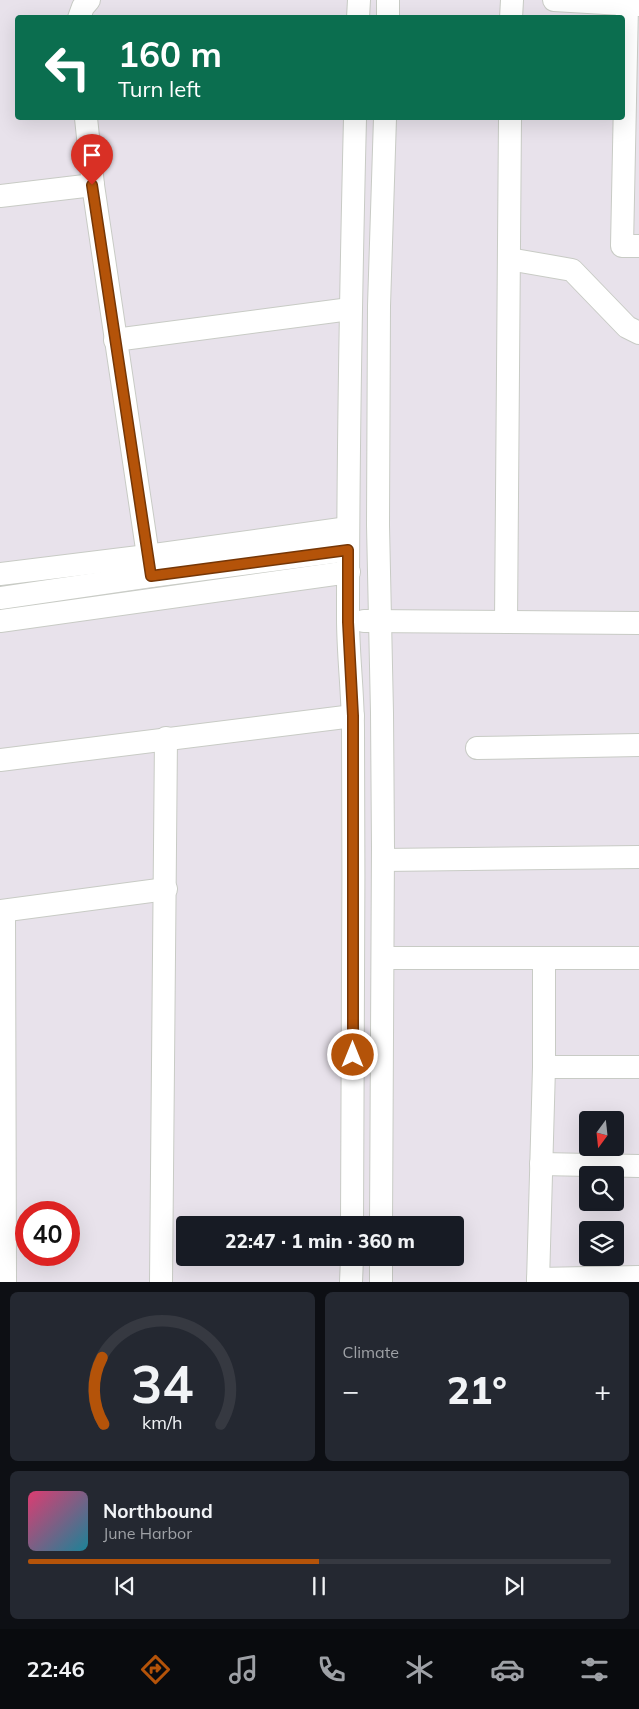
<!DOCTYPE html>
<html lang="en">
<head>
<meta charset="utf-8">
<style>
  :root { --surface:#171b24; --page:#242831; --text:#f1f3f6; --muted:#9ea1a6; --line:#363941; --accent:#b45309 }
  body { margin:0; font-family:Mulish,sans-serif; background:var(--page); color:var(--text); height:100vh; display:flex; flex-direction:column; font-size:19px; white-space:nowrap }
  * { box-sizing:border-box; margin:0 }
  p { font-size:16px; color:var(--muted) }
  .icon { flex:none; width:28px; height:28px; fill:none; stroke:currentColor; stroke-width:2; stroke-linecap:round; stroke-linejoin:round }
  .map { position:relative; height:1282px; overflow:hidden }
  .side { display:flex; flex-direction:column; gap:10px; padding:10px; background:#0d0f14; flex:1 }
  .side>* { flex:none }
  .guide { position:absolute; left:15px; top:15px; width:610px; height:105px; border-radius:5px; box-shadow:0 5px 20px #0002; background:#0b6e4f; color:#fff; overflow:hidden }
  .needle { width:32px; rotate:195deg }
  .buttons { position:absolute; left:579px; top:1111px; display:grid; gap:10px }
  .buttons a { display:grid; place-items:center; width:45px; height:45px; border-radius:5px; background:var(--surface); box-shadow:0 5px 20px #0002; font-size:25px }
  .speed { position:absolute; left:15px; top:1201px; display:flex; gap:10px; font-size:25px; font-weight:700; text-align:center }
  .speed>* { display:grid; place-content:center; width:65px; height:65px; border-radius:50%; background:var(--surface); box-shadow:0 5px 20px #0002; line-height:1 }
  .speed .limit { border:8px solid #d22; background:#fff; color:#111 }
  .pin { position:absolute; display:grid; place-items:center; width:42px; height:42px; color:#fff; margin:-51px -21px; border-radius:50% 50% 50% 0; rotate:-45deg; box-shadow:0 0 5px #0007 }
  .pin .icon { rotate:45deg }
  .me { position:absolute; width:55px; margin:-28px; rotate:0deg; stroke-linejoin:round; filter:drop-shadow(0 0 4px #0008) }
  .turn { display:flex; align-items:center; gap:18px; height:105px; padding:0 20px; font-size:22px }
  .turn .icon { width:65px; height:65px; stroke-width:2.5 }
  .turn b { display:block; font-size:35px; line-height:42px }
  .big { font-size:38px; font-weight:800; line-height:1.1 }
  .side .tile { flex:1; display:flex; flex-direction:column; justify-content:center; gap:8px; min-width:0; padding:0 18px; border-radius:8px; background:var(--page) }
  .side .dial { align-items:center; gap:0 }
  .dial svg { height:130px; overflow:visible; fill:none; stroke:var(--line); stroke-width:7; stroke-linecap:round; text-anchor:middle }
  .dial text { fill:var(--text); stroke:none }
  .song { display:flex; align-items:center; gap:15px }
  .cover { width:60px; height:60px; border-radius:8px; background:linear-gradient(135deg,hsl(340 70% 55%),hsl(190 70% 35%)) }
  .played { height:5px; border-radius:2px; background:linear-gradient(90deg,var(--accent) 50%,var(--line) 50%) }
  .keys { display:flex; justify-content:space-around; direction:ltr }
  .heat { display:flex; justify-content:space-between; align-items:center; font-size:28px; direction:ltr }
  .side .tiles { flex:1; display:grid; gap:10px; grid-template-columns:1fr 1fr }
  .tile:last-child { grid-column:span 2 }
  .trip { position:absolute; left:176px; top:1216px; width:288px; height:50px; border-radius:5px; background:var(--surface); box-shadow:0 5px 20px #0002; font-weight:800; line-height:50px; text-align:center }
  .tab-bar { display:flex; height:80px; justify-content:space-around; align-items:center; background:#090b0e; color:var(--muted) }
  .tab-bar .icon { width:35px; height:35px }
  .tab-bar .active { color:var(--accent) }
  .tab-bar b { font-size:22px; color:var(--text) }
  .map>svg:first-child { display:block }
</style>
</head>
<body>
<div class="map">
<svg width="639" height="1282" viewBox="0 0 639 1282">
  <rect width="100%" height="100%" fill="#e8e2eb"/>
  <g fill="none" stroke-linecap="round" stroke-linejoin="round">
    <!-- minor casing -->
    <g stroke="#c8cbc5" stroke-width="24">
      <g id="minor">
        <path d="M554,0L639,5"/>
        <path d="M627,4L622,246H639"/>
        <path d="M79,18L83,7L89,0"/>
        <path d="M358,18L359,0"/>
        <path d="M388,18V0"/>
        <path d="M511,18L512,0"/>
        <path d="M86,118L93,185L151,576"/>
        <path d="M0,196L93,185"/>
        <path d="M509,259L572,270L627,327L639,333"/>
        <path d="M115,340L350,309"/>
        <path d="M0,574L147,556L348,528"/>
        <path d="M0,598L151,576L348,550"/>
        <path d="M0,621L349,572"/>
        <path d="M364,621L639,623"/>
        <path d="M506,622L510,118"/>
        <path d="M477,748L639,745"/>
        <path d="M0,760L353,716"/>
        <path d="M383,860L639,857"/>
        <path d="M0,911L166,889"/>
        <path d="M4,911L5,1282"/>
        <path d="M384,958H639"/>
        <path d="M544,1067H639"/>
        <path d="M541,1164L639,1166"/>
        <path d="M352,1225C353,1060 354,895 353,730C353,693 348,655 348,618C348,451 351,284 355,118"/>
        <path d="M381,1225L383,847L382,713L378,525L379,306L385,118"/>
        <path d="M538,1279L639,1277"/>
        <path d="M161,1282L166,738"/>
        <path d="M351,1282L352,1258"/>
        <path d="M381,1282V1258"/>
        <path d="M538,1282L544,1067V958"/>
      </g>
    </g>
    <!-- minor -->
    <use href="#minor" stroke="#fff" stroke-width="22"/>
  </g>
  <g fill="none" stroke-linecap="round" stroke-linejoin="round">
    <!-- route casing -->
    <g stroke="#753606" stroke-width="12">
      <path id="route" d="M92,185L151,576L348,550V622L353,716V1055"/>
    </g>
    <!-- route -->
    <use href="#route" stroke="#b45309" stroke-width="9"/>
  </g>
</svg>
<div class="buttons">
<a><svg class="needle" viewBox="-14 -14 28 28"><path d="M0-13l5 13h-10z" fill="#e53935"/><path d="M0 13l5-13h-10z" fill="#9ea1a6"/></svg></a>
<a><svg class="icon" aria-label="search" viewBox="0 0 24 24"><circle cx="10" cy="10" r="6"/><path d="M15 15l6 6"/></svg></a>
<a><svg class="icon" aria-label="layers" viewBox="0 0 24 24"><path d="M12 4l9 5-9 5-9-5zM3 14l9 5 9-5"/></svg></a>
</div>
<div class="speed"><div class="limit">40</div></div>
<div class="pin" style="left:92px;top:185px;background:#d93025"><svg class="icon" aria-label="arrive" viewBox="0 0 24 24"><path d="M6 21V4h12l-3 4 3 4H6"/></svg></div>
<svg class="me" style="left:353px;top:1055px" viewBox="-20 -20 40 40"><circle r="17" fill="#b45309" stroke="#fff" stroke-width="3"/><path d="M0-11L8 9 0 5-8 9z" fill="#fff"/></svg>
<div class="trip">22:47 · 1 min · 360 m</div>
<div class="guide">
<div class="turn"><svg class="icon" aria-label="left" viewBox="0 0 24 24"><path d="M17 20v-9H6M10 6l-5 5 5 5"/></svg><div><b>160 m</b>Turn left</div></div>
</div>
</div>
<section class="side">
<div class="tiles">
<div class="tile dial"><svg viewBox="0 0 100 80">
<path d="M14 69A42 42 0 1 1 86 69"/>
<path d="M14 69A42 42 0 0 1 13 28" stroke="#b45309"/>
<text x="50" y="56" font-size="32" font-weight="700">34</text>
<text x="50" y="72" font-size="11">km/h</text>
</svg></div>
<div class="tile"><p>Climate</p>
<div class="heat"><a>−</a><b class="big">21°</b><a>+</a></div>
</div>
<div class="tile">
<div class="song"><i class="cover"></i><div><b>Northbound</b><p>June Harbor</p></div></div>
<div class="played"></div>
<div class="keys"><svg class="icon" aria-label="previous" viewBox="0 0 24 24"><path d="M18 5L8 12l10 7zM5 5v14"/></svg><svg class="icon" aria-label="pause" viewBox="0 0 24 24"><path d="M8 5v14M16 5v14"/></svg><svg class="icon" aria-label="next" viewBox="0 0 24 24"><path d="M6 5l10 7-10 7zM19 5v14"/></svg></div>
</div>
</div>
</section>
<nav class="tab-bar">
<b>22:46</b>
<svg class="icon active" aria-label="directions" viewBox="0 0 24 24"><path d="M12 3l9 9-9 9-9-9zM9 14v-3h6M13 9l2 2-2 2"/></svg>
<svg class="icon" aria-label="music" viewBox="0 0 24 24"><path d="M9 18V5l10-2v13"/><circle cx="6" cy="18" r="3"/><circle cx="16" cy="16" r="3"/></svg>
<svg class="icon" aria-label="phone" viewBox="0 0 24 24"><path d="M5 4h4l2 5-3 2q2 4 5 5l2-3 5 2v4C11 20 4 13 5 4z"/></svg>
<svg class="icon" aria-label="climate" viewBox="0 0 24 24"><path d="M12 3v18M4 7l16 10M4 17L20 7"/></svg>
<svg class="icon" aria-label="car" viewBox="0 0 24 24"><path d="M5 17H2v-5l4-1 3-4h7l3 4 3 1v5h-3M9 17h6M6 11h13"/><circle cx="7" cy="17" r="2"/><circle cx="17" cy="17" r="2"/></svg>
<svg class="icon" aria-label="filters" viewBox="0 0 24 24"><path d="M4 7h16M4 17h16"/><circle cx="9" cy="7" r="2"/><circle cx="15" cy="17" r="2"/></svg>
</nav>
</body>
</html>
